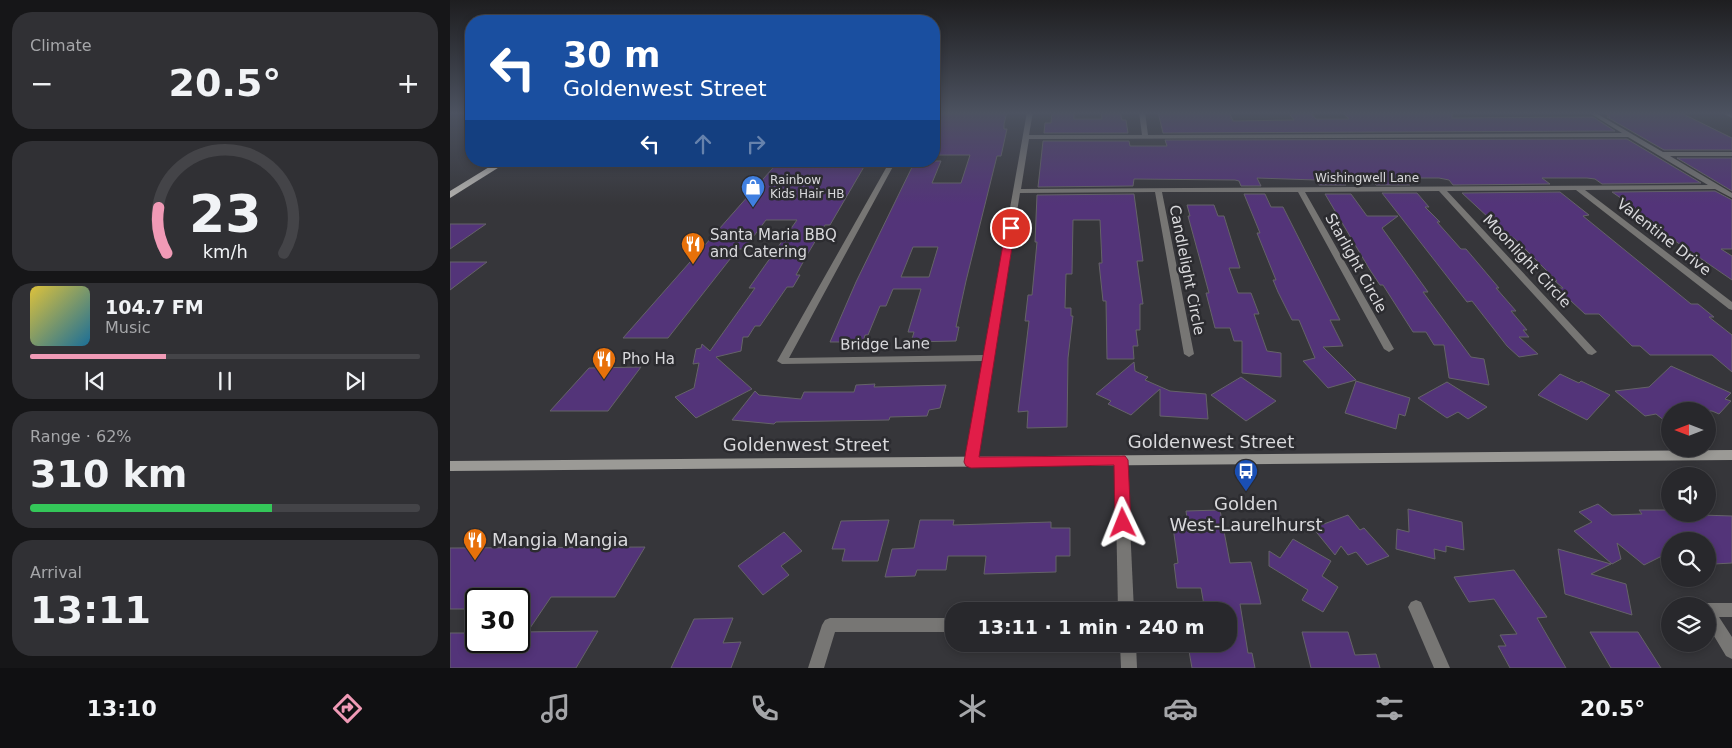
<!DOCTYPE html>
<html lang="en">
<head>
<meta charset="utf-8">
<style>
  :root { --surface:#28282c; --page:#303034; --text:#f1f3f6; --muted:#a5a6a9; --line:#444448; --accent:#f09ab6 }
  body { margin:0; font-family:"DejaVu Sans",sans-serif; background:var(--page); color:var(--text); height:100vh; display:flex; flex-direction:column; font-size:19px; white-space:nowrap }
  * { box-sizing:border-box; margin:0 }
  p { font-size:16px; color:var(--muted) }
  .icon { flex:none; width:28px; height:28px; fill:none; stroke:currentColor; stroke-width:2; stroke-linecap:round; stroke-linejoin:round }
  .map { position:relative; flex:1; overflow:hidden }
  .panel { display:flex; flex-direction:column; gap:12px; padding:12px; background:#161618; width:450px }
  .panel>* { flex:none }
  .guide { position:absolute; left:15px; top:15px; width:475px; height:152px; border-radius:20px; box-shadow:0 2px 8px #0003,0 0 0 1px var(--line); background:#1a4fa0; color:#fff; overflow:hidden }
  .needle { width:32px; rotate:270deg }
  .buttons { position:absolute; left:1211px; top:402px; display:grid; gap:10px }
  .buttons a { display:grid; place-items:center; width:55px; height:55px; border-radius:50%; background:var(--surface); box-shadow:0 2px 8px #0003,0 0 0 1px var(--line); font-size:25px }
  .speed { position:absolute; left:15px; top:588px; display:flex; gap:10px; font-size:25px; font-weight:700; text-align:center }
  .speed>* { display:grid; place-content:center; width:65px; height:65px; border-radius:50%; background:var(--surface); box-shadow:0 2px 8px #0003,0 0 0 1px var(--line); line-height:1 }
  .speed .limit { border:2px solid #111; border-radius:8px; background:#fff; color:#111 }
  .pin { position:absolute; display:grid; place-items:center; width:42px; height:42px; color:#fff; margin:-21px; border:2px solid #fff; border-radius:50%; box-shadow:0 1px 5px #0007 }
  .me { position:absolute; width:55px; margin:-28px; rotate:358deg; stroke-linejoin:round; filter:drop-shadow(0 0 4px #0008) }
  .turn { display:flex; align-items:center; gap:18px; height:105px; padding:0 15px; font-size:22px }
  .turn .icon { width:65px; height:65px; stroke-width:2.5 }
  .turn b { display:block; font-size:35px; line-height:42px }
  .lanes { display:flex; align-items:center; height:48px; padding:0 15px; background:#0003; justify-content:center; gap:25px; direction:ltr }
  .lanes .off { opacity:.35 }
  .big { font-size:38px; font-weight:800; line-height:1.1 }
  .panel .card { flex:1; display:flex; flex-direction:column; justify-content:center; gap:8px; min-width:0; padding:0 18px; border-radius:20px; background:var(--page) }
  .panel .dial { align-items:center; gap:0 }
  .dial svg { height:130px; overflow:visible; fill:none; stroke:var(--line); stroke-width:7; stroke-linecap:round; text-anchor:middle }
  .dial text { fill:var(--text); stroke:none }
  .song { display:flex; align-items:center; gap:15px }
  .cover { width:60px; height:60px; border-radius:8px; background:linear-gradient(135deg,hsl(50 70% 55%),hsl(200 70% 35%)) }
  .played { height:5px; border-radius:2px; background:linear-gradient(90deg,var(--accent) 35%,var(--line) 35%) }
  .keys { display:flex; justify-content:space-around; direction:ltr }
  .heat { display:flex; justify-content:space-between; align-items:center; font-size:28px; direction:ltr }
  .charge { height:8px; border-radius:4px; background:linear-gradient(90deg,#34c759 62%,var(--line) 0) }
  .trip { position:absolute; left:495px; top:602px; width:292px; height:50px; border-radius:20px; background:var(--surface); box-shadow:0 2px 8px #0003,0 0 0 1px var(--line); font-weight:800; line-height:50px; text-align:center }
  .tab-bar { display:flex; height:80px; justify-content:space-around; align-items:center; background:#101012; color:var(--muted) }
  .tab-bar .icon { width:35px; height:35px }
  .tab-bar .current { color:var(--accent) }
  .tab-bar b { font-size:22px; color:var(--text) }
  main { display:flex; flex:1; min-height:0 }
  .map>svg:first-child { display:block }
</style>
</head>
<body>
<main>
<section class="panel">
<div class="card"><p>Climate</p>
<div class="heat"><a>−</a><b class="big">20.5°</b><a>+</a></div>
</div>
<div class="card dial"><svg viewBox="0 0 100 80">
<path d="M14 69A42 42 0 1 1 86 69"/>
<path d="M14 69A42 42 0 0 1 9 41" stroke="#f09ab6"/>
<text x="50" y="56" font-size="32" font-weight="700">23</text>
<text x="50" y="72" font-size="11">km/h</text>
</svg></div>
<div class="card">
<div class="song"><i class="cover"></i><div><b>104.7 FM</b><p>Music</p></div></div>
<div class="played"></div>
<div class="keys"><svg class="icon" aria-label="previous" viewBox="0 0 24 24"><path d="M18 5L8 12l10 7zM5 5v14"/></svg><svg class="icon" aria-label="pause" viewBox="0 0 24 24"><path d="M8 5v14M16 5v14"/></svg><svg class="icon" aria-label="next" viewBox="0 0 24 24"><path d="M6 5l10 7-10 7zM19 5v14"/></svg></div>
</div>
<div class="card"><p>Range · 62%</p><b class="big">310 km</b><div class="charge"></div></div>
<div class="card"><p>Arrival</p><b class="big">13:11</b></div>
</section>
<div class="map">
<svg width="1282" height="668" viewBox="0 0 1282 668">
  <rect width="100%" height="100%" fill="#36363a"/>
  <!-- building -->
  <g fill="#533479" stroke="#656368" fill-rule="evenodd">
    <path d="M487,112H557L554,124V129H557L551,156H547L516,281L506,327H509L506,341L461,342L464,332H458L471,289H443L436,306H430L418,335H415L413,342H380L406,282L465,161H491L482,183H511L520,155H484V119ZM463,247H488L479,277H451Z"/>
    <path d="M602,112H624V119H652L651,112H670L672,120H676L678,133H594L595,123H601Z"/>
    <path d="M708,112H779L783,121L844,120L838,112H860L866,119H899L892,112H1002V118L1143,117L1165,131L713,133Z"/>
    <path d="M1154,112H1229L1282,138V150H1214L1157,117H1160Z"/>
    <path d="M1177,139L1251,183L1152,184L1145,179L1137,178H1092L1100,184L1003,185L999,180L989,178H954L960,185H926L922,180H892L896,185H869L866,180L807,178L811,186H791L789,181L785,180L684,179L683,186L588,187L593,141H679L680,146H717L715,140Z"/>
    <path d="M1227,158H1282V191Z"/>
    <path d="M329,161H414L411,166L415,165L380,225H375L357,255L346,275H350L343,287H337L310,326H305L298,337H293L291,351L266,357L302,389L246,418L225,397L244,388L249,363L243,364L246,349L251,348L252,344L260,351L305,288H299L347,220H316L294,249H288L218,338H173Z"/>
    <path d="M1265,191L1282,200V249H1271L1282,256V280L1170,203H1178L1162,192Z"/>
    <path d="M1110,192L1139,215L1133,216L1241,304H1248L1264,317H1259L1282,335V372L1262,355H1200L1190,346H1182L1149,314H1135L1121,301L1108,288H1113L1105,281H1107L1065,239L1054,232L1012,193Z"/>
    <path d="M932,193H967L979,207H975L990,222H987L1011,249H1016L1049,288H1046L1066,311H1061L1077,330H1073L1079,337H1069L1088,354L1069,357L1057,346L1022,301L1017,302Z"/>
    <path d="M684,194L693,261H687L693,304H690V330H686L688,346H683L684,359H657L656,301H653L649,263H652L650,220H623L622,274H616L615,308H621V316H623L618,358L617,427L577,428L578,411L568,412L579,321H575L578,295H582L587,242H585L587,195Z"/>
    <path d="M794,194H815L821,207H833L890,320H880L893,346L873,347L906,380L878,388L853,361L865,358L849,320H842L828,292L823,280H826L807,233H810Z"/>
    <path d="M875,194H901L917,216H948L932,228L978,292H973L1021,357L1034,359L1039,385L999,378L994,345H984L976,332H963L933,285H930L920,270Z"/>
    <path d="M737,205H764L768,216H774L790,268H779L788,293H801L809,314H804L817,351L831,353V377L792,373V341H784L780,328H765L756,293H759L738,216H740Z"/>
    <path d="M0,224H36L0,249Z"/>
    <path d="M0,262H37L0,290Z"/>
    <path d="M684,362L685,371L698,377L695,380L720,391L756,394L758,419L710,416V389L681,415L658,404L661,401L646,394Z"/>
    <path d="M1221,366L1281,393L1275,399L1281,401L1269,414L1262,411H1220V425L1206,414L1195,416L1165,391L1199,387Z"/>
    <path d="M191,367L158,411H100L139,368Z"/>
    <path d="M1110,374L1129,383L1131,381L1160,395L1137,420L1088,395Z"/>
    <path d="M791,377L826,401L796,421L761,395Z"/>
    <path d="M906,381L960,398L955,416L949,414L946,429L895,413Z"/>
    <path d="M997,382L1037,407L1018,419L1008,412L997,418L968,398Z"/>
    <path d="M425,384L424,387L496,385L490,408L479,410L477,416L440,417L439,420L326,422L324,424L282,420L305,391L309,395L351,399L354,392H404L406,385Z"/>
    <path d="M1148,504L1162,515L1192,514L1189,510H1220V514L1282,516V563L1264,564L1258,556V541H1220V552L1194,565L1167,543L1171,559L1162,564L1124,531L1142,522L1129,512Z"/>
    <path d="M958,509L1012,522L1014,550L996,546V552L984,549L985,559L946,549L947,529L959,532Z"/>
    <path d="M770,510L780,563L801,562L811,604H790L798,653H802L805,668H742L739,651L757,650L756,644H779V611H755L751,588H727L724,564L728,563L723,527L738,526L736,511Z"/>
    <path d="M898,515L910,530L914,528L939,556L917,565L906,552L898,555L891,546L885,555L863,528Z"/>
    <path d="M439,520L428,561H392L395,549H382L391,521Z"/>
    <path d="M470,520H504L503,525L601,522V528H620V556H606V572L534,574L536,556H498L496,570H467L465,576L435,577L442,549L464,548Z"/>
    <path d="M334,532L352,551L331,566L339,575L313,595L288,566Z"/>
    <path d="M843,539L881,561L872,576L888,587L873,612L852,600L858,590L819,566V551L830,558Z"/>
    <path d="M195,547L165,597H101L80,628V608L69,609V599H26V609H0V548Z"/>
    <path d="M1108,549L1161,564L1141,574L1176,584L1182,615L1115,594Z"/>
    <path d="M1064,570L1097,617L1087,618L1116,668H1060L1048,646H1056L1050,635L1067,634L1044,599L1019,602L1004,577Z"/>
    <path d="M283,618L273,643L291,642L281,668H221L244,619Z"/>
    <path d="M148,631L126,668H0V633H26V641H69V632Z"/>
    <path d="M852,632H898L905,655L926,654L930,668H861Z"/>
    <path d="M1140,632H1188L1211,668H1161Z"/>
  </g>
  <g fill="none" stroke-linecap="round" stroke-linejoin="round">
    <!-- minor -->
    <g fill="#777674" fill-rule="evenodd">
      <path d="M577,112H583L579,135H692L689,112H695L698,135L1172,133L1138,112H1144L1213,152H1282V156H1220L1282,193V198L1265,189L1135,190L1282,302V310L1279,309L1126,190L997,191L1147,352L1142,355L1138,354L989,191L855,192L944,349L939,352L934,349L848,192H712L744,354L739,357L734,354L705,192L570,193L527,462L525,465L521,467L517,465L515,462L533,361L332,364L327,361L440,161H446L339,358L534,355ZM1178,137L1258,185L571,189L579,139Z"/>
      <path d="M671,455L675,457L677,460L684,611H668L665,460L667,457Z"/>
      <path d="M966,600L971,602L1000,668H984L958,607L961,602Z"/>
      <path d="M1258,603H1282V617H1269L1282,637V659L1276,656L1258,626V606H1252Z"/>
      <path d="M380,618H504V632H385L374,668H358L372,625L375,620Z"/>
      <path d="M670,644H686L687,668H671Z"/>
    </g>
    <!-- tertiary -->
    <path fill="#777674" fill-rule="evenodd" d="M1270,112H1277L1282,114V118Z"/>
    <!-- secondary -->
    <path fill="#9b9a96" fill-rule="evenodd" d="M1282,450V460L0,471V461Z"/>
    <!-- primary -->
    <path fill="#b7b5b1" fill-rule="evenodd" d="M49,161H59L0,198V191Z"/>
  </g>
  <!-- sky -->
  <linearGradient id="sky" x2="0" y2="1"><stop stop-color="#1e1e20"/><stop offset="0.55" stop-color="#4c5260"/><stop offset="1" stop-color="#4c5260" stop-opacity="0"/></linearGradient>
  <rect width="1282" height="205" fill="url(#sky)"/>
  <!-- route -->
  <path fill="#e11d48" stroke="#92132f" d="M561,225L565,228L529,457L675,456L678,460L681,523L678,528L673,530L667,528L665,523L664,465L521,468L516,466L514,462L556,228Z"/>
  <!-- icons -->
  <defs>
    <g id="shop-pin" transform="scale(1.25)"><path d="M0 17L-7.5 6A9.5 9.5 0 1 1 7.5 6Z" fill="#3f7fe0" stroke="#2c2c30"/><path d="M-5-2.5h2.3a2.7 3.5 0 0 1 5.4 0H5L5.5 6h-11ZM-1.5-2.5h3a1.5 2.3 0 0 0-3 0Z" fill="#fff"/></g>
    <g id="restaurant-pin" transform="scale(1.25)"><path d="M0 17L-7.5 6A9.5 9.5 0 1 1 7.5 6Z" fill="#e8710a" stroke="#2c2c30"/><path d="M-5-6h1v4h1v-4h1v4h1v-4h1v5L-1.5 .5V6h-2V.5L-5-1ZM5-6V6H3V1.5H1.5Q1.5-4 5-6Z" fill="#fff"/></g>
    <g id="bus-pin" transform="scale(1.25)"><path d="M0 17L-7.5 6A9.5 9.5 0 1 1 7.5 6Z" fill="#1a4fb4" stroke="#2c2c30"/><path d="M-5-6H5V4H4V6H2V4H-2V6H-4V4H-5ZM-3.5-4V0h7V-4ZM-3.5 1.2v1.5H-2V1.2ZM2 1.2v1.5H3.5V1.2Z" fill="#fff"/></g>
  </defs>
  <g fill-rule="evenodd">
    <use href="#shop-pin" x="303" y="187"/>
    <use href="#restaurant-pin" x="243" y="244"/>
    <use href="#restaurant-pin" x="154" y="359"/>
    <use href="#bus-pin" x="796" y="471"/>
    <use href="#restaurant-pin" x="25" y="540"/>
  </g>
  <g text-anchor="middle" stroke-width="5" stroke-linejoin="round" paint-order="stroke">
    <!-- far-street labels -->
    <g font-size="12" fill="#d9d9dc" stroke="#2c2c30">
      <text x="917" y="182">Wishingwell Lane</text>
    </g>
    <!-- far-poi labels -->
    <g font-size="12" fill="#d9d9dc" stroke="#2c2c30" text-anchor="start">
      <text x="320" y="184">Rainbow<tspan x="320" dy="14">Kids Hair HB</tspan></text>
    </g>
    <!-- poi labels -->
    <g font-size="15" fill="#d9d9dc" stroke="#2c2c30" text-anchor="start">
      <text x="260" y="240">Santa Maria BBQ<tspan x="260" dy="17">and Catering</tspan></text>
      <text x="172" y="364">Pho Ha</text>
    </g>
    <!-- street labels -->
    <g font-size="15" fill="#d9d9dc" stroke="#2c2c30">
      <text transform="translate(1214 237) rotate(38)" y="5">Valentine Drive</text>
      <text transform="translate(1077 261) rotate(47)" y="5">Moonlight Circle</text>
      <text transform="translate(906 263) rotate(61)" y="5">Starlight Circle</text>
      <text transform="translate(737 270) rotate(79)" y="5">Candlelight Circle</text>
      <text transform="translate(435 344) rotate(-1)" y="5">Bridge Lane</text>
    </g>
    <!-- near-street labels -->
    <g font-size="18" fill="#d9d9dc" stroke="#2c2c30">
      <text x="761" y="448">Goldenwest Street</text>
      <text x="356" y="451">Goldenwest Street</text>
    </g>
    <!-- near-poi labels -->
    <g font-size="18" fill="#d9d9dc" stroke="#2c2c30">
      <text x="796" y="510">Golden<tspan x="796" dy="21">West-Laurelhurst</tspan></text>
      <text x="42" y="546" text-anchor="start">Mangia Mangia</text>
    </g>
  </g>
</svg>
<div class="buttons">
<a><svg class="needle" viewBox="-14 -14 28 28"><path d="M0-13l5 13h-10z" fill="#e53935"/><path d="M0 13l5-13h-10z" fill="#a5a6a9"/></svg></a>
<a><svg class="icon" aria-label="sound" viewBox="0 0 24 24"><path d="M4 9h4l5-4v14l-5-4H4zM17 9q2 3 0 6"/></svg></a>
<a><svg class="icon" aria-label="search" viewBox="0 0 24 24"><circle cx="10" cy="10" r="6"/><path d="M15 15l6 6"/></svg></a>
<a><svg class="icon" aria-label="layers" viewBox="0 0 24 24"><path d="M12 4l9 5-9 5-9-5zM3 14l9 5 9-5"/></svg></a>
</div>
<div class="speed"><div class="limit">30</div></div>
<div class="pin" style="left:561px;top:228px;background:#d93025"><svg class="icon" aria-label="arrive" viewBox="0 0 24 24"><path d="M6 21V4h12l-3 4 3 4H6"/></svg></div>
<svg class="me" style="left:673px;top:523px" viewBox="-20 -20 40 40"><path d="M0-17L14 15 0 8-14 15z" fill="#e11d48" stroke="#fff" stroke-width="4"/></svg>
<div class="trip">13:11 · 1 min · 240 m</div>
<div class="guide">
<div class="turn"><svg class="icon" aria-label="left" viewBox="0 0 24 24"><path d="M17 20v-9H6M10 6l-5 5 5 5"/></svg><div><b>30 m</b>Goldenwest Street</div></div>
<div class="lanes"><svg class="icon" aria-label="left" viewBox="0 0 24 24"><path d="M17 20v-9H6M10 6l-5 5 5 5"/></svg><svg class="icon off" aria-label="ahead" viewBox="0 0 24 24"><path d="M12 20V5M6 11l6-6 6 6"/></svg><svg class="icon off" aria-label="right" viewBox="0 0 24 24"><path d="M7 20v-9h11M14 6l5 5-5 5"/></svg></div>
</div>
</div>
</main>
<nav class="tab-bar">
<b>13:10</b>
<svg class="icon current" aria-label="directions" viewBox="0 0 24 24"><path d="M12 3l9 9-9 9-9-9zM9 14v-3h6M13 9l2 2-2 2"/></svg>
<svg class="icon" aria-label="music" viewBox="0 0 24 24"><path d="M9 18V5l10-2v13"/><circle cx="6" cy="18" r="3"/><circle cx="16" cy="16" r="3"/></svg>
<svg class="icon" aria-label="phone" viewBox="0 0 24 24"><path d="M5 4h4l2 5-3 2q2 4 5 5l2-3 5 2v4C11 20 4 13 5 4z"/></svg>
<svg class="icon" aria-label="climate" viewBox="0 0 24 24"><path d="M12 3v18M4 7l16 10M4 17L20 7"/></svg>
<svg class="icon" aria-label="car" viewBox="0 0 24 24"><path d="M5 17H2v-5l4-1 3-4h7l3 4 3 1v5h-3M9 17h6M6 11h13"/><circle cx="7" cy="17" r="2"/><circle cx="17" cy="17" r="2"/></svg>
<svg class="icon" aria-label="filters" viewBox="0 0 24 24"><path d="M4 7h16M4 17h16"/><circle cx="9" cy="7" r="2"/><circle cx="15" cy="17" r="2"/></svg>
<b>20.5°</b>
</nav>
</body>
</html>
